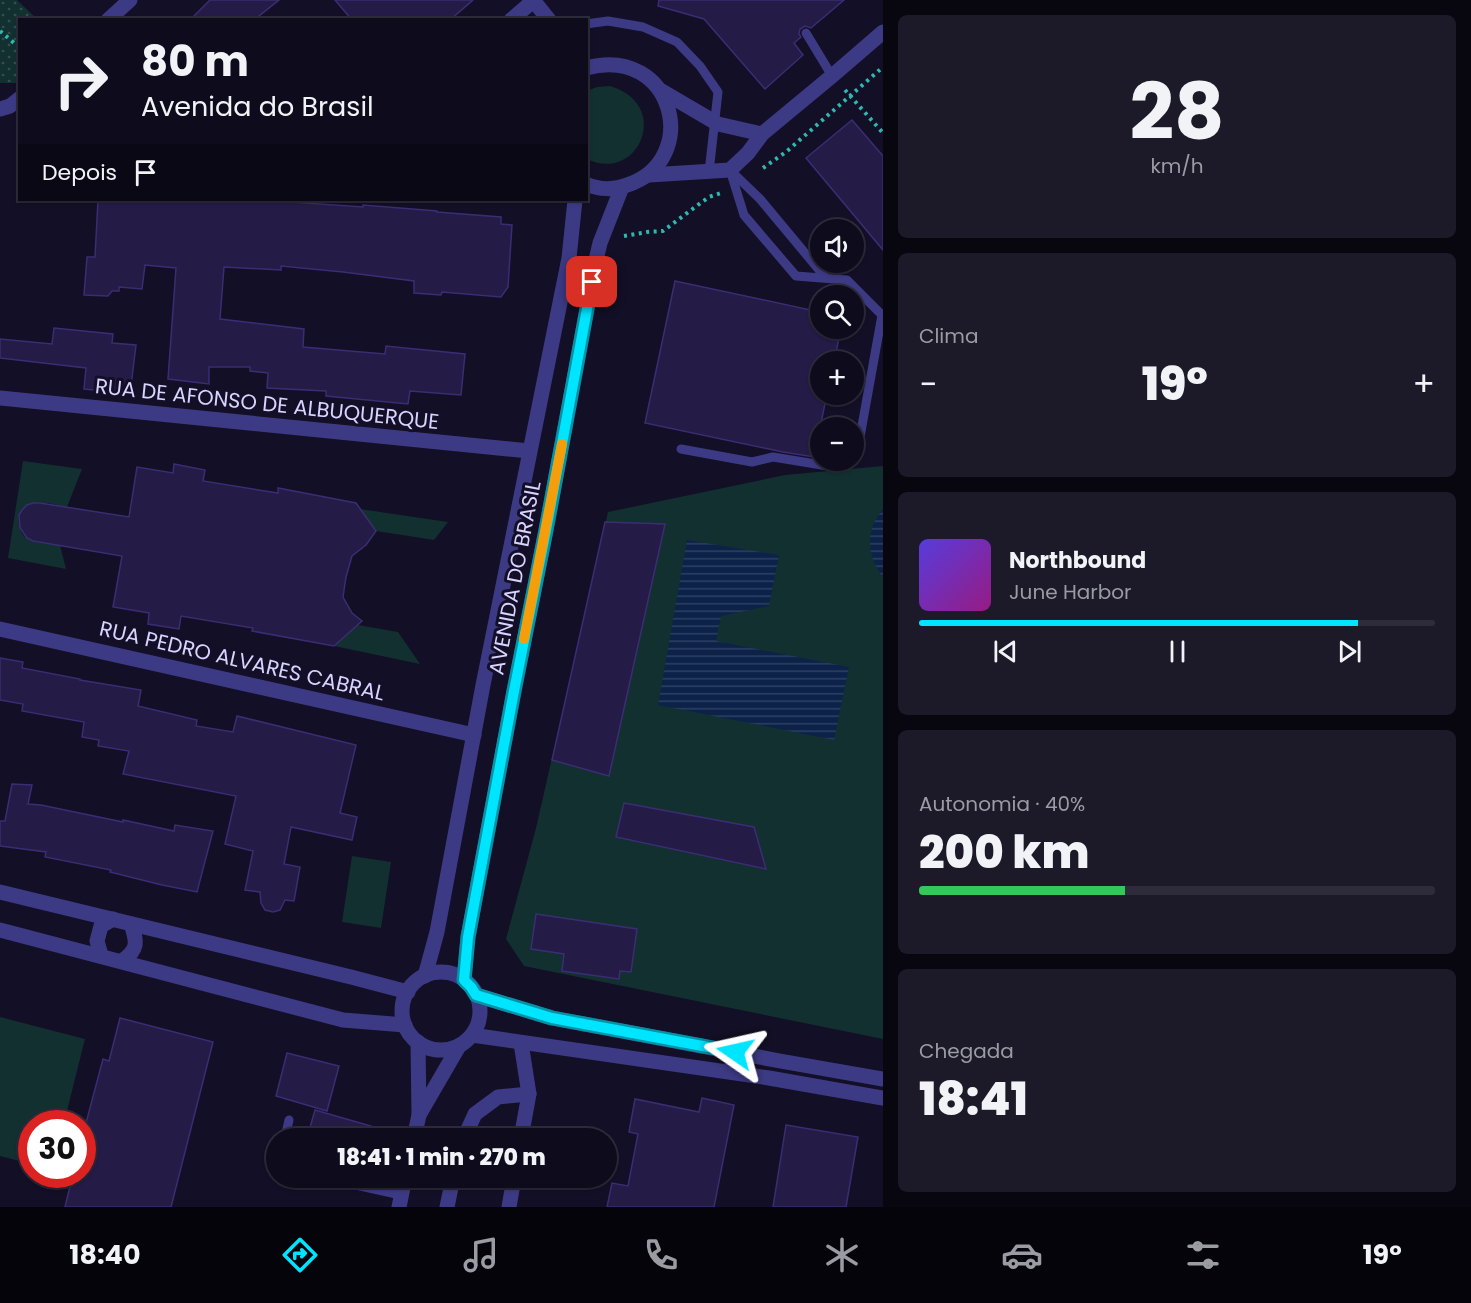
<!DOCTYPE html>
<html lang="pt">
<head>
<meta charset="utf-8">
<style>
  :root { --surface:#0e0b1c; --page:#1c1929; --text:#f1f3f6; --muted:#9b9ba3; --line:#2e2b3b; --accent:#00e5ff }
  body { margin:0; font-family:Poppins,sans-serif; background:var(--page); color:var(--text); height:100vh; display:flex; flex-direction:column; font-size:22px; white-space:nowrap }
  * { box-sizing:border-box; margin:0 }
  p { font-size:20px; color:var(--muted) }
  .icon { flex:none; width:33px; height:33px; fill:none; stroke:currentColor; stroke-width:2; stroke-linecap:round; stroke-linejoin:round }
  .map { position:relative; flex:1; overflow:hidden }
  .sheet { display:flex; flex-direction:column; gap:15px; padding:15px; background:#08060f; width:588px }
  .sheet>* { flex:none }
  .guide { position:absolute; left:18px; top:18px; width:570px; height:183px; border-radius:0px; box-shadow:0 2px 4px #0004,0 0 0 2px var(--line); background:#0e0b1c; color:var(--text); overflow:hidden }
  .fabs { position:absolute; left:810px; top:219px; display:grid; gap:12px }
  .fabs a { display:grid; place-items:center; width:54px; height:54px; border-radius:50%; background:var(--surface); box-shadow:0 2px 4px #0004,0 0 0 2px var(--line); font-size:30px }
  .speed { position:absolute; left:18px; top:1110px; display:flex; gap:12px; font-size:30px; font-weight:700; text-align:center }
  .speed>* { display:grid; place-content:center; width:78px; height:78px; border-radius:50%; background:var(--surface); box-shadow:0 2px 4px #0004,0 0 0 2px var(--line); line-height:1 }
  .speed .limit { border:9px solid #d22; background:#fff; color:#111 }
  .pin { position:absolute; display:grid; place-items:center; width:51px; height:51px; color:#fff; margin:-26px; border-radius:12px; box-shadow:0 3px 9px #0006 }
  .me { position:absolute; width:66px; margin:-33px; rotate:281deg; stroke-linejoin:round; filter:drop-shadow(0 0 4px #0008) }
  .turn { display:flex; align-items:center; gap:21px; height:126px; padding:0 24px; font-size:27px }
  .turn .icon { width:78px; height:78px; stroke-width:2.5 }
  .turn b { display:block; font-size:42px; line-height:51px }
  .then { display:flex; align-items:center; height:57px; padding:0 24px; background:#0003; gap:12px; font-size:22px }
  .big { font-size:45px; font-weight:800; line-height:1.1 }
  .sheet .widget { flex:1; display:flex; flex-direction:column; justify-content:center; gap:9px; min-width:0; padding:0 21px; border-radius:9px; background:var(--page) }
  .sheet .dial { align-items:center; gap:0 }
  .dial b { font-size:78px; line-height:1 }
  .song { display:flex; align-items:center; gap:18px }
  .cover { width:72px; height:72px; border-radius:9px; background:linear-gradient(135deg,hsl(250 70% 55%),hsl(310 70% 35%)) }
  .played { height:6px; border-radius:3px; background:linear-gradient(90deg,var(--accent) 85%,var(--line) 85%) }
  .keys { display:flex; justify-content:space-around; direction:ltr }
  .heat { display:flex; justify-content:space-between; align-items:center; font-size:33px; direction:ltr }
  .charge { height:9px; border-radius:4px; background:linear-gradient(90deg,#34c759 40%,var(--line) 0) }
  .trip { position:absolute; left:266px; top:1128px; width:351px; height:60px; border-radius:30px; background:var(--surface); box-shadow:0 2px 4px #0004,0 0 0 2px var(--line); font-weight:800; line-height:60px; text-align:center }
  .tab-bar { display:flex; height:96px; justify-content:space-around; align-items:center; background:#06040b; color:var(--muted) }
  .tab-bar .icon { width:42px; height:42px }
  .tab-bar .active { color:var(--accent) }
  .tab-bar b { font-size:27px; color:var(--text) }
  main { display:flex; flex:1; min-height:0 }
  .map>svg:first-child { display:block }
</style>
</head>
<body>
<main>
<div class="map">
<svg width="883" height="1207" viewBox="0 0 883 1207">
  <defs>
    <pattern id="garden-dots" width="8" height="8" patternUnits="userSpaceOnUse" patternTransform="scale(1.5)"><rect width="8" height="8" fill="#12302f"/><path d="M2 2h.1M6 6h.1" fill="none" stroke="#344d4e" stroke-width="1.8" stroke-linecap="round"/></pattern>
    <pattern id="water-rules" width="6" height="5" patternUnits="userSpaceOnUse" patternTransform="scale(1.5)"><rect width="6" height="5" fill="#0c2248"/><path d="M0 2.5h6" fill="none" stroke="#2f4163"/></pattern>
  </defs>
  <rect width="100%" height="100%" fill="#130f26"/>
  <!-- grass -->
  <g fill="#12302f">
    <path d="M610,86C673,105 638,184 587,159V91L597,87Z"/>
    <path d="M23,461L82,469L67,507C57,505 44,501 34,503C17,506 13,530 28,539C37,544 51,544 60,545L66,569L8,558Z"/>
    <path d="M883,466V1039L524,966L506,939L536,828L608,512L785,475Z"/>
    <path d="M360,509L448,522L434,540L376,531Z"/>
    <path d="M358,625L398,632L420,664L334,646Z"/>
    <path d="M352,856L391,862L381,928L342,922Z"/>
    <path d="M0,1017L85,1039L64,1123L32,1124L31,1164L0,1156Z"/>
  </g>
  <!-- garden -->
  <path fill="url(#garden-dots)" d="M0,0H17L37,19L20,20V81L18,83H0Z"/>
  <!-- water -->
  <g fill="url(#water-rules)">
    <path d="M883,509V577C870,562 866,539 875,521C877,517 880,513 883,509Z"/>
    <path d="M687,540L779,555L769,606L721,616L716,641L849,667L834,740L658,705Z"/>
  </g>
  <!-- building -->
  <g fill="#241b47" stroke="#3b2d73" stroke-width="1.5">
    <path d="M210,0H279L254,20H190Z"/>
    <path d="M335,0H473L450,20H352Z"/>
    <path d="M659,0H844L811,28L805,26L800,29L799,34L801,37L794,43L803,55L765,89L704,19L658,6Z"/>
    <path d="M852,120L883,156V250L806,158Z"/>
    <path d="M98,200H262L363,207V205L437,211V212L501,217V224L512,225L508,287L501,297L442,292L441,295L414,293V281L343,272L281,266V270L224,267L220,319L304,329L303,347L385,354L386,346L465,354L461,395L410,391L408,404L326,396V391L267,388L268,373L250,371V367H209V384L168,379L176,268L145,265L142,289L119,287V291H112L108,296L84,295L87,257H95Z"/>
    <path d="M675,281L820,312V328H841L834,362H820V394H827L814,457L783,452L645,423Z"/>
    <path d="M54,328L113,334L112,343L136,345L131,386L117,385L115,392L84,389L86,368L0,358V339L52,344Z"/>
    <path d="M174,464L205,470L203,481L278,493V488L356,503L376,531L366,545L352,556L346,577L343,597L352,613L362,621L334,646L252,631L253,628L181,616L179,629L148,624L149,613L113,607L122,556L33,541L27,538L20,528L19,515L22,510L27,505L33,503H40L129,517L137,467L173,473Z"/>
    <path d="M605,522L665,524L609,776L552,760Z"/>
    <path d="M0,658L23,662L22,668L80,679V680L141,690L138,706L197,720L196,726L233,732L237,716L356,745L340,813L357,817L352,840L291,827L284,864L300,867L294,901L285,900L280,910L273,912L265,910L261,903L260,892L245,890L253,851L225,844L236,796L123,774L129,751L98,746L99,740L82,737L84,722L22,711L23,704L0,700Z"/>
    <path d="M12,784L32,785L28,804L41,805L123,822V820L174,831L175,825L213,831L197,892L162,885L110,872L111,870L45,857L46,852L0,846V821H5Z"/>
    <path d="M624,803L754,827L766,869L616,837Z"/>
    <path d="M536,914L637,929L631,972L620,971L619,979L562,971L564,954L531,949Z"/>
    <path d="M120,1018L213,1042L171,1207H65L73,1174H82V1138L103,1059L109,1061Z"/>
    <path d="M287,1053L339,1066L327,1111L276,1096Z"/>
    <path d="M702,1098L734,1105L714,1207H607L612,1183L628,1186L638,1134L629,1132L635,1099L699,1112Z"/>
    <path d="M315,1110L395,1133L394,1138H307Z"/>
    <path d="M786,1125L858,1137L846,1207H773Z"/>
  </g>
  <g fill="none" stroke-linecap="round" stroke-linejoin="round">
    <!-- path -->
    <g stroke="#2fb8b0" stroke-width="4" stroke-dasharray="3 4.5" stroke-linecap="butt">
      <path d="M0,31L20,48"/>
      <path d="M845,90L883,133"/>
      <path d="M763,168L786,152L883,67"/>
      <path d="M624,236L647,232L663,231L702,202L709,197L721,193"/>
    </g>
    <!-- service -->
    <g stroke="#3d3a85" stroke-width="9">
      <path d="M586,24L608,21L643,27L677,42L700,66L718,92L709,172"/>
      <path d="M806,33L832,76"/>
      <path d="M730,170L744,215L796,276L847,280L883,316"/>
      <path d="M731,171L760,199L825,277"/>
      <path d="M681,449L752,462L773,457L828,466L837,460"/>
      <path d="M854,450L858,448L882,315"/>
      <path d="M285,1138L289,1120"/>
      <path d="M324,1178L401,1195"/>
    </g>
    <!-- minor -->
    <g stroke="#3d3a85" stroke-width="15">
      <path d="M533,0L549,20"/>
      <path d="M108,20L130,0"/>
      <path d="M511,20L534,0"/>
      <path d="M586,68C675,44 702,161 627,185C615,190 599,190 586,184"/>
      <path d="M660,90L718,124L762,134"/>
      <path d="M0,109L10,106L20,98"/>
      <path d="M649,175L730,170L748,153L762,134L832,76L883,32"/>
      <path d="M0,398L529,451"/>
      <path d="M0,629L474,735"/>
      <path d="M0,892L351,977L408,992"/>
      <path d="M0,930L343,1020L405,1025"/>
      <path d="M101,955L97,941L101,926L113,919"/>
      <path d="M122,961C139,949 137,942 131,924"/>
      <circle cx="441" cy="1011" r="39"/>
      <path d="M425,976L437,932L483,685L569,258L575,200"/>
      <path d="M464,980L468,937L514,691L546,530L596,260L600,243L622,187"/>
      <path d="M476,995L552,1018L780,1061L883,1079"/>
      <path d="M472,1035L769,1078L883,1098"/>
      <path d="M419,1115L459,1046"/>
      <path d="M414,1138L419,1115L418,1042"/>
      <path d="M464,1138L475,1114L498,1097L529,1094"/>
      <path d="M521,1138L529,1094L521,1043"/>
      <path d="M399,1207L405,1178"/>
      <path d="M447,1207L453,1178"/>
      <path d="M509,1207L514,1178"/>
    </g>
  </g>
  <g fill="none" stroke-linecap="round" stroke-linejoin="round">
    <!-- route casing -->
    <g stroke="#0095a6" stroke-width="15">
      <path id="route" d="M592,282L546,530L514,691L468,937L464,980L471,987L476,995L552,1018L735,1052"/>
    </g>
    <!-- route -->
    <use href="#route" stroke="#00e5ff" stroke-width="10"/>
    <!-- slow -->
    <path stroke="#f59e0b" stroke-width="10" d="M524,639L562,444"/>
  </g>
  <g text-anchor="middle" stroke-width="6" stroke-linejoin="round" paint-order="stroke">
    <!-- street labels -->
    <g font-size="21" fill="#d9d4ff" stroke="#130f26">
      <text transform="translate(267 404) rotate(6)" y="7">RUA DE AFONSO DE ALBUQUERQUE</text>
      <text transform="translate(515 578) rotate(-79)" y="7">AVENIDA DO BRASIL</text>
      <text transform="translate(242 661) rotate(13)" y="7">RUA PEDRO ALVARES CABRAL</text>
    </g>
  </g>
</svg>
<div class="fabs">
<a><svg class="icon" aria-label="sound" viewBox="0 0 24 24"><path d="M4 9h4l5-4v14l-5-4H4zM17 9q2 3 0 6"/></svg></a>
<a><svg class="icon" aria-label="search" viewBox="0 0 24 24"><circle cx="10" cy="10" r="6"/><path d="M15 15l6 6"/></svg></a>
<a>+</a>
<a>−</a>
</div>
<div class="speed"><div class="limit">30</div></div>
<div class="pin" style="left:592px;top:282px;background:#d93025"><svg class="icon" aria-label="arrive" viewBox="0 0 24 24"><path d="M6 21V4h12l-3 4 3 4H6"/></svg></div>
<svg class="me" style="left:735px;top:1052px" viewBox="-20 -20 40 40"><path d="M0-17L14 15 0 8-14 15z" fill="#00e5ff" stroke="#fff" stroke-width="4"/></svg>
<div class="trip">18:41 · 1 min · 270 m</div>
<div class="guide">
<div class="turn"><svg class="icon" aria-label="right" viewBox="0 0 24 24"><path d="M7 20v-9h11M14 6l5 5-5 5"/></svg><div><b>80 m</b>Avenida do Brasil</div></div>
<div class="then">Depois<svg class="icon" aria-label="arrive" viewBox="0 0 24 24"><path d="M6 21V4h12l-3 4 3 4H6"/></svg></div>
</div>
</div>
<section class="sheet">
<div class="widget dial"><b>28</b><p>km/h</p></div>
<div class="widget"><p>Clima</p>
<div class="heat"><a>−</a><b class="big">19°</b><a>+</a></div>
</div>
<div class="widget">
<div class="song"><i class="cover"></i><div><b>Northbound</b><p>June Harbor</p></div></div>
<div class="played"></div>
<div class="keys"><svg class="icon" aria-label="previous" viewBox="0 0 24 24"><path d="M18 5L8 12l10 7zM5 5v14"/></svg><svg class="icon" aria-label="pause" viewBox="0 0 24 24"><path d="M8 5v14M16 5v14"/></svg><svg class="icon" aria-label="next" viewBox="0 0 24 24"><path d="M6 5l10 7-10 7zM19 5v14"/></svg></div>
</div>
<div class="widget"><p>Autonomia · 40%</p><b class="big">200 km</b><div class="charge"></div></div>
<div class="widget"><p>Chegada</p><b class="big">18:41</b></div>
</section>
</main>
<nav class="tab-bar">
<b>18:40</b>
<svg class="icon active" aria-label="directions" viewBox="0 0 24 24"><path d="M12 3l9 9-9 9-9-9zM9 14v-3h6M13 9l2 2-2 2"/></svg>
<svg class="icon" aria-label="music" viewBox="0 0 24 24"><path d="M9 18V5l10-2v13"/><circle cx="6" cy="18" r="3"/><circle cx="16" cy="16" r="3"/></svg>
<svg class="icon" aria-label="phone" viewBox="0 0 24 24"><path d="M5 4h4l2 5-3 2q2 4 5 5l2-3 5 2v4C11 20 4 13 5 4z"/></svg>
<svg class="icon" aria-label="climate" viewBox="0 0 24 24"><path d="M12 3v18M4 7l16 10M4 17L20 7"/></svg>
<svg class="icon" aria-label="car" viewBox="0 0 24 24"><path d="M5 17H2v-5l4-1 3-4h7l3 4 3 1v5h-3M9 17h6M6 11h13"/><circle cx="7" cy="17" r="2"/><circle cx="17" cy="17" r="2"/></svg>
<svg class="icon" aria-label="filters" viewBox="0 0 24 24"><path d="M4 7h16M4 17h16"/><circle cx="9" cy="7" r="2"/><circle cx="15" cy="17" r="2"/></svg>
<b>19°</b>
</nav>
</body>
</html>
